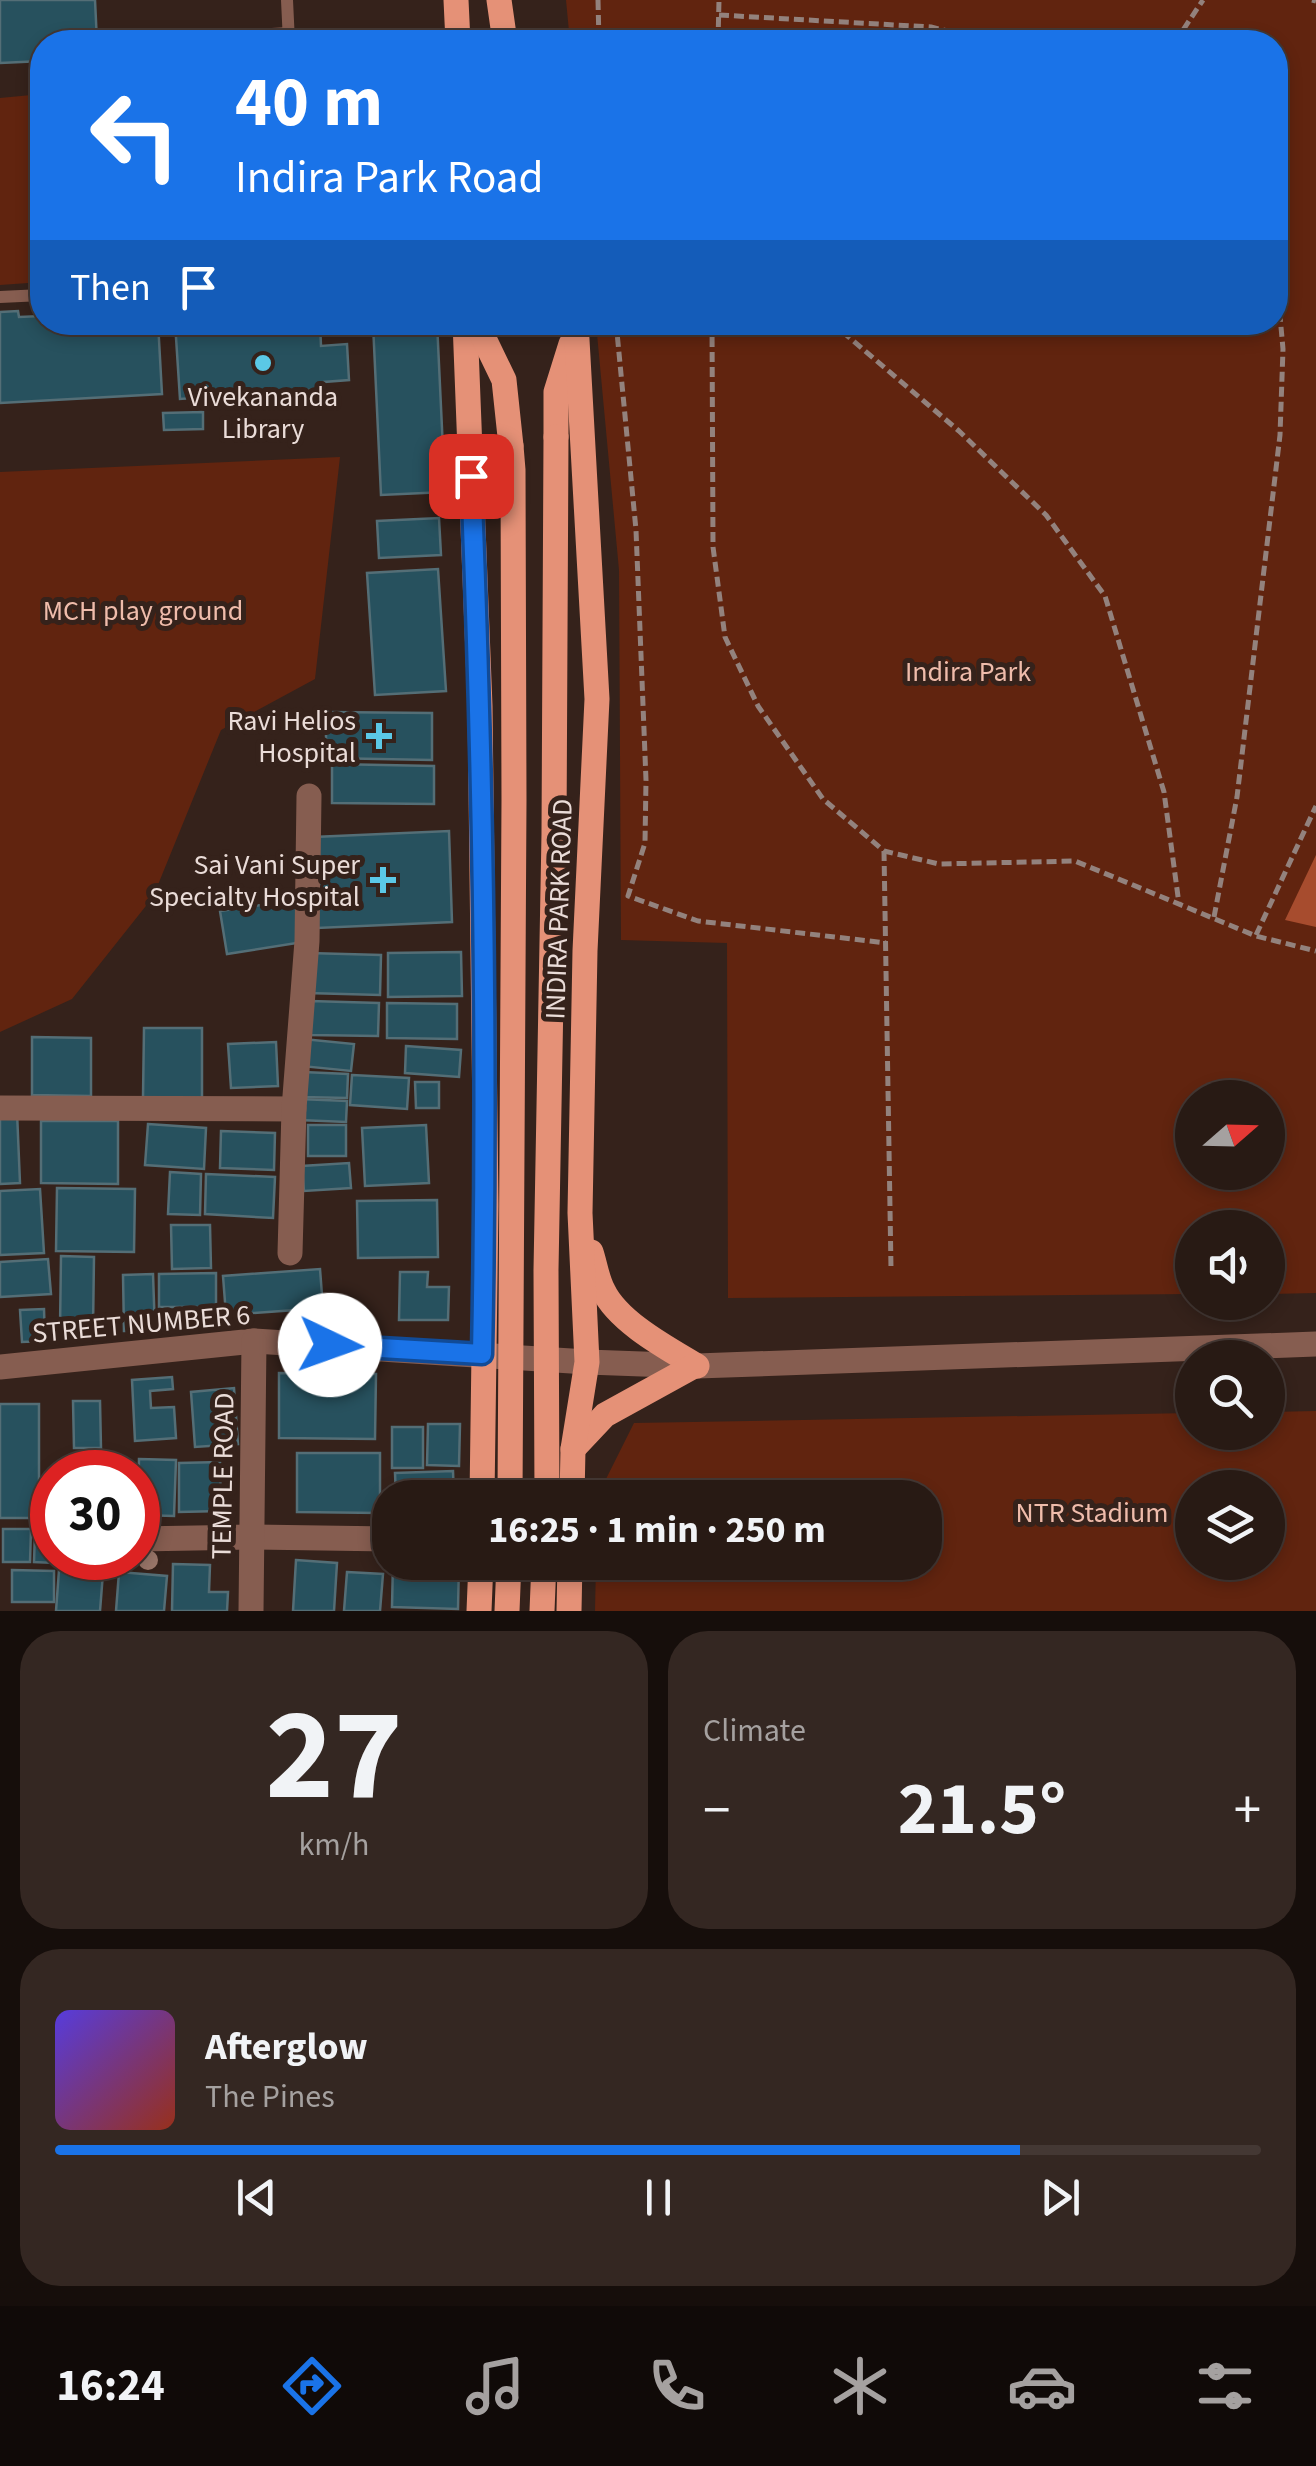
<!DOCTYPE html>
<html lang="en">
<head>
<meta charset="utf-8">
<style>
  :root { --surface:#281a14; --page:#342722; --text:#f1f3f6; --muted:#a5a1a0; --line:#443834; --accent:#1a73e8 }
  body { margin:0; font-family:"Source Sans 3",sans-serif; background:var(--page); color:var(--text); height:100vh; display:flex; flex-direction:column; font-size:38px; white-space:nowrap }
  * { box-sizing:border-box; margin:0 }
  p { font-size:32px; color:var(--muted) }
  .icon { flex:none; width:55px; height:55px; fill:none; stroke:currentColor; stroke-width:2; stroke-linecap:round; stroke-linejoin:round }
  .map { position:relative; height:1611px; overflow:hidden }
  .details { display:flex; flex-direction:column; gap:20px; padding:20px; background:#160e0b; flex:1 }
  .details>* { flex:none }
  .banner { position:absolute; left:30px; top:30px; width:1258px; height:305px; border-radius:40px; box-shadow:0 5px 15px #0003,0 0 0 2px var(--line); background:#1a73e8; color:#fff; overflow:hidden }
  .needle { width:65px; rotate:70deg }
  .controls { position:absolute; left:1175px; top:1080px; display:grid; gap:20px }
  .controls a { display:grid; place-items:center; width:110px; height:110px; border-radius:50%; background:var(--surface); box-shadow:0 5px 15px #0003,0 0 0 2px var(--line); font-size:50px }
  .speed { position:absolute; left:30px; top:1450px; display:flex; gap:20px; font-size:50px; font-weight:700; text-align:center }
  .speed>* { display:grid; place-content:center; width:130px; height:130px; border-radius:50%; background:var(--surface); box-shadow:0 5px 15px #0003,0 0 0 2px var(--line); line-height:1 }
  .speed .limit { border:15px solid #d22; background:#fff; color:#111 }
  .pin { position:absolute; display:grid; place-items:center; width:85px; height:85px; color:#fff; margin:-42px; border-radius:20px; box-shadow:0 5px 15px #0006 }
  .me { position:absolute; width:110px; margin:-55px; rotate:93deg; stroke-linejoin:round; filter:drop-shadow(0 0 8px #0008) }
  .turn { display:flex; align-items:center; gap:35px; height:210px; padding:0 40px; font-size:45px }
  .turn .icon { width:130px; height:130px; stroke-width:2.5 }
  .turn b { display:block; font-size:70px; line-height:85px }
  .then { display:flex; align-items:center; height:95px; padding:0 40px; background:#0003; gap:20px; font-size:38px }
  .big { font-size:75px; font-weight:700; line-height:1.1 }
  .details .tile { flex:1; display:flex; flex-direction:column; justify-content:center; gap:15px; min-width:0; padding:0 35px; border-radius:40px; background:var(--page) }
  .details .dial { align-items:center; gap:0 }
  .dial b { font-size:130px; line-height:1 }
  .song { display:flex; align-items:center; gap:30px }
  .cover { width:120px; height:120px; border-radius:15px; background:linear-gradient(135deg,hsl(250 70% 55%),hsl(10 70% 35%)) }
  .played { height:10px; border-radius:5px; background:linear-gradient(90deg,var(--accent) 80%,var(--line) 80%) }
  .keys { display:flex; justify-content:space-around; direction:ltr }
  .heat { display:flex; justify-content:space-between; align-items:center; font-size:55px; direction:ltr }
  .details .tiles { flex:1; display:grid; gap:20px; grid-template-columns:1fr 1fr }
  .tile:last-child { grid-column:span 2 }
  .trip { position:absolute; left:372px; top:1480px; width:570px; height:100px; border-radius:40px; background:var(--surface); box-shadow:0 5px 15px #0003,0 0 0 2px var(--line); font-weight:700; line-height:100px; text-align:center }
  .tab-bar { display:flex; height:160px; justify-content:space-around; align-items:center; background:#100a08; color:var(--muted) }
  .tab-bar .icon { width:70px; height:70px }
  .tab-bar .on { color:var(--accent) }
  .tab-bar b { font-size:45px; color:var(--text) }
  .map>svg:first-child { display:block }
</style>
</head>
<body>
<div class="map">
<svg width="1316" height="1611" viewBox="0 0 1316 1611">
  <rect width="100%" height="100%" fill="#35221b"/>
  <!-- green -->
  <g fill="#61240f" fill-rule="evenodd">
    <path d="M566,0H1316V1293L1268,1294V1228H1192V1294L728,1298L727,943L621,940L619,570L596,323L1275,322V42H570ZM1192,1098H1268V1172H1192Z"/>
    <path d="M42,94V282L0,285V98Z"/>
    <path d="M340,457L315,679L221,730L153,897L72,999L0,1032V472Z"/>
    <path d="M1316,1411V1611H595L596,1563L925,1562V1498L597,1497L634,1423L1192,1413V1432H1268V1412ZM1192,1488H1268V1562H1192Z"/>
  </g>
  <!-- water -->
  <path fill="#a74c2e" d="M1316,855V927L1285,920Z"/>
  <!-- building -->
  <g fill="#27515e" stroke="#546e76" stroke-width="2.5">
    <path d="M0,0H95L97,42H42V61L0,63Z"/>
    <path d="M18,311L19,317L42,316V322H158L162,394L0,403V312Z"/>
    <path d="M175,322H320L321,346L347,344L349,380L324,382V389L180,399Z"/>
    <path d="M437,322L445,492L381,495L373,324Z"/>
    <path d="M203,412V429L164,430L163,413Z"/>
    <path d="M439,518L441,555L379,558L377,521Z"/>
    <path d="M438,569L446,691L375,695L367,573Z"/>
    <path d="M326,712L432,713V760L326,758Z"/>
    <path d="M332,764L434,766V804L332,803Z"/>
    <path d="M449,831L452,922L317,928L314,837Z"/>
    <path d="M296,900L303,942L227,954L220,911Z"/>
    <path d="M461,952L462,996L388,997V953Z"/>
    <path d="M308,953L381,955L380,995L307,993Z"/>
    <path d="M310,1001L379,1003L378,1036L309,1035Z"/>
    <path d="M387,1003L457,1004V1039L387,1038Z"/>
    <path d="M144,1028H202V1099L143,1098Z"/>
    <path d="M32,1037L91,1038V1096L32,1095Z"/>
    <path d="M303,1039L354,1044L351,1071L301,1066Z"/>
    <path d="M276,1042L278,1086L231,1088L228,1044Z"/>
    <path d="M406,1046L461,1050L459,1077L405,1073Z"/>
    <path d="M303,1072L348,1074L347,1098L302,1097Z"/>
    <path d="M352,1075L409,1078L407,1109L350,1105Z"/>
    <path d="M415,1082H439V1108H416Z"/>
    <path d="M299,1099L347,1101L346,1122L299,1120Z"/>
    <path d="M17,1112L20,1183L0,1184V1113Z"/>
    <path d="M41,1121H118V1184L41,1183Z"/>
    <path d="M148,1124L206,1128L204,1169L145,1165Z"/>
    <rect x="308" y="1125" width="38" height="31"/>
    <path d="M426,1125L429,1183L365,1186L362,1128Z"/>
    <path d="M221,1131L275,1133L274,1170L220,1168Z"/>
    <path d="M349,1163L351,1188L304,1191L302,1166Z"/>
    <path d="M170,1172L201,1174L200,1215L168,1214Z"/>
    <path d="M206,1174L275,1177L273,1218L205,1214Z"/>
    <path d="M57,1188L135,1189L134,1252L56,1251Z"/>
    <path d="M40,1189L44,1253L0,1255V1191Z"/>
    <path d="M437,1200L438,1257L358,1258L357,1201Z"/>
    <path d="M171,1225H210L211,1268L172,1269Z"/>
    <path d="M61,1256L94,1257L93,1329L60,1328Z"/>
    <path d="M48,1259L51,1294L0,1297V1262Z"/>
    <path d="M320,1269L323,1308L226,1315L223,1276Z"/>
    <path d="M400,1272H428L427,1287H449L448,1320H399Z"/>
    <path d="M216,1273V1307H159V1274Z"/>
    <path d="M153,1274L155,1331H124L123,1275Z"/>
    <path d="M44,1309L45,1341L22,1342L20,1310Z"/>
    <path d="M279,1373L376,1374L375,1439L279,1438Z"/>
    <path d="M172,1377L173,1389L150,1391L151,1408L174,1407L176,1438L135,1441L132,1380Z"/>
    <path d="M234,1388L238,1444L195,1447L191,1392Z"/>
    <path d="M73,1401H100L101,1448H74Z"/>
    <rect x="0" y="1404" width="39" height="114"/>
    <path d="M428,1424H460L459,1466L427,1465Z"/>
    <rect x="392" y="1427" width="31" height="41"/>
    <path d="M297,1453H380V1513L297,1512Z"/>
    <path d="M139,1459L176,1460L174,1516L138,1515Z"/>
    <path d="M220,1462L221,1511L179,1512V1463Z"/>
    <path d="M453,1471L454,1498H396L395,1473Z"/>
    <path d="M3,1529H31L30,1562H3Z"/>
    <path d="M35,1531H52V1558H55V1563L34,1562Z"/>
    <path d="M296,1560L337,1563L334,1611H293Z"/>
    <path d="M393,1562L459,1563L458,1609L392,1607Z"/>
    <path d="M173,1564L210,1565L209,1592H228L227,1611H172Z"/>
    <path d="M12,1570L54,1571V1602H12Z"/>
    <path d="M59,1570L103,1573L100,1611H56Z"/>
    <path d="M119,1572L167,1576L164,1611H116Z"/>
    <path d="M347,1572L383,1574L380,1611H344Z"/>
  </g>
  <g fill="none" stroke-linecap="round" stroke-linejoin="round">
    <!-- path -->
    <g stroke="#93827d" stroke-width="5" stroke-dasharray="10 5" stroke-linecap="butt">
      <path d="M598,0L599,42"/>
      <path d="M1312,0L1316,1"/>
      <path d="M719,15L931,27L992,42"/>
      <path d="M718,42L719,0"/>
      <path d="M1175,42L1203,0"/>
      <path d="M616,322L636,530L646,780L645,843L628,896L698,921L886,943"/>
      <path d="M712,322L713,547L725,637L758,706L823,799L884,851L939,864L1075,861L1256,936L1316,951"/>
      <path d="M831,322L959,431L1046,515L1105,596L1164,792L1179,904"/>
      <path d="M884,851L891,1268"/>
      <path d="M1214,917L1237,797L1280,435L1283,349L1280,316L1275,306"/>
      <path d="M1256,935L1316,806"/>
    </g>
    <!-- service -->
    <g stroke="#865d50" stroke-width="12">
      <path d="M287,0L289,42"/>
      <path d="M122,42L289,33"/>
      <path d="M0,297L42,295"/>
    </g>
    <!-- minor -->
    <g stroke="#865d50" stroke-width="25">
      <path d="M0,1108L294,1109"/>
      <path d="M290,1253L294,1109L307,941L309,796"/>
      <path d="M0,1367L254,1341L587,1362"/>
      <path d="M138,1539L252,1537L390,1539"/>
      <path d="M251,1611L254,1341"/>
    </g>
    <!-- tertiary -->
    <path stroke="#865d50" stroke-width="25" d="M587,1362L697,1366L1316,1344"/>
    <!-- primary -->
    <g stroke="#e59177" stroke-width="25">
      <path d="M456,0L458,42"/>
      <path d="M499,0L505,42"/>
      <path d="M465,322L480,706L486,1205L482,1498"/>
      <path d="M476,322L504,380L511,446"/>
      <path d="M556,437V392L571,344"/>
      <path d="M591,1252C595,1264 597,1279 603,1290C618,1322 667,1348 697,1366"/>
      <path d="M573,1449L605,1415L694,1366"/>
      <path d="M572,1498L573,1449L587,1362L580,1213L585,951L597,699L576,322"/>
      <path d="M479,1611L481,1562"/>
      <path d="M507,1611L509,1562"/>
      <path d="M542,1611L544,1562"/>
      <path d="M569,1611L570,1562"/>
    </g>
    <!-- primary-bridge -->
    <g stroke="#e59177" stroke-width="25">
      <path d="M510,1498L514,800L513,470L511,446"/>
      <path d="M547,1498L546,1270L554,834L556,437"/>
    </g>
  </g>
  <!-- trees -->
  <circle fill="#9b776a" cx="148" cy="1560" r="10"/>
  <g fill="none" stroke-linecap="round" stroke-linejoin="round">
    <!-- route casing -->
    <g stroke="#114b97" stroke-width="25">
      <path id="route" d="M330,1345L482,1354C488,1061 483,768 471,476"/>
    </g>
    <!-- route -->
    <use href="#route" stroke="#1a73e8" stroke-width="18"/>
  </g>
  <!-- markers -->
  <g fill="#5bc8e6" stroke="#35221b" stroke-width="4">
    <circle cx="263" cy="363" r="10"/>
    <path d="M374 721h10v10h10v10h-10v10h-10v-10h-10v-10h10z"/>
    <path d="M378 865h10v10h10v10h-10v10h-10v-10h-10v-10h10z"/>
  </g>
  <g text-anchor="middle" stroke-width="10" stroke-linejoin="round" paint-order="stroke">
    <!-- poi labels -->
    <g font-size="28" fill="#eadcd8" stroke="#35221b" text-anchor="end">
      <text x="263" y="406" text-anchor="middle">Vivekananda<tspan x="263" dy="32">Library</tspan></text>
      <text x="356" y="730">Ravi Helios<tspan x="356" dy="32">Hospital</tspan></text>
      <text x="360" y="874">Sai Vani Super<tspan x="360" dy="32">Specialty Hospital</tspan></text>
    </g>
    <!-- park labels -->
    <g font-size="28" fill="#efbcab" stroke="#35221b">
      <text x="143" y="620">MCH play ground</text>
      <text x="968" y="681">Indira Park</text>
      <text x="1092" y="1522">NTR Stadium</text>
    </g>
    <!-- street labels -->
    <g font-size="28" fill="#eadcd8" stroke="#35221b">
      <text transform="translate(558 909) rotate(-88)" y="10">INDIRA PARK ROAD</text>
      <text transform="translate(141 1323) rotate(-5)" y="10">STREET NUMBER 6</text>
      <text transform="translate(222 1476) rotate(-89)" y="10">TEMPLE ROAD</text>
    </g>
  </g>
</svg>
<div class="controls">
<a><svg class="needle" viewBox="-14 -14 28 28"><path d="M0-13l5 13h-10z" fill="#e53935"/><path d="M0 13l5-13h-10z" fill="#a5a1a0"/></svg></a>
<a><svg class="icon" aria-label="sound" viewBox="0 0 24 24"><path d="M4 9h4l5-4v14l-5-4H4zM17 9q2 3 0 6"/></svg></a>
<a><svg class="icon" aria-label="search" viewBox="0 0 24 24"><circle cx="10" cy="10" r="6"/><path d="M15 15l6 6"/></svg></a>
<a><svg class="icon" aria-label="layers" viewBox="0 0 24 24"><path d="M12 4l9 5-9 5-9-5zM3 14l9 5 9-5"/></svg></a>
</div>
<div class="speed"><div class="limit">30</div></div>
<div class="pin" style="left:471px;top:476px;background:#d93025"><svg class="icon" aria-label="arrive" viewBox="0 0 24 24"><path d="M6 21V4h12l-3 4 3 4H6"/></svg></div>
<svg class="me" style="left:330px;top:1345px" viewBox="-20 -20 40 40"><circle r="19" fill="#fff"/><path d="M0-13L10 11 0 6-10 11z" fill="#1a73e8"/></svg>
<div class="trip">16:25 · 1 min · 250 m</div>
<div class="banner">
<div class="turn"><svg class="icon" aria-label="left" viewBox="0 0 24 24"><path d="M17 20v-9H6M10 6l-5 5 5 5"/></svg><div><b>40 m</b>Indira Park Road</div></div>
<div class="then">Then<svg class="icon" aria-label="arrive" viewBox="0 0 24 24"><path d="M6 21V4h12l-3 4 3 4H6"/></svg></div>
</div>
</div>
<section class="details">
<div class="tiles">
<div class="tile dial"><b>27</b><p>km/h</p></div>
<div class="tile"><p>Climate</p>
<div class="heat"><a>−</a><b class="big">21.5°</b><a>+</a></div>
</div>
<div class="tile">
<div class="song"><i class="cover"></i><div><b>Afterglow</b><p>The Pines</p></div></div>
<div class="played"></div>
<div class="keys"><svg class="icon" aria-label="previous" viewBox="0 0 24 24"><path d="M18 5L8 12l10 7zM5 5v14"/></svg><svg class="icon" aria-label="pause" viewBox="0 0 24 24"><path d="M8 5v14M16 5v14"/></svg><svg class="icon" aria-label="next" viewBox="0 0 24 24"><path d="M6 5l10 7-10 7zM19 5v14"/></svg></div>
</div>
</div>
</section>
<nav class="tab-bar">
<b>16:24</b>
<svg class="icon on" aria-label="directions" viewBox="0 0 24 24"><path d="M12 3l9 9-9 9-9-9zM9 14v-3h6M13 9l2 2-2 2"/></svg>
<svg class="icon" aria-label="music" viewBox="0 0 24 24"><path d="M9 18V5l10-2v13"/><circle cx="6" cy="18" r="3"/><circle cx="16" cy="16" r="3"/></svg>
<svg class="icon" aria-label="phone" viewBox="0 0 24 24"><path d="M5 4h4l2 5-3 2q2 4 5 5l2-3 5 2v4C11 20 4 13 5 4z"/></svg>
<svg class="icon" aria-label="climate" viewBox="0 0 24 24"><path d="M12 3v18M4 7l16 10M4 17L20 7"/></svg>
<svg class="icon" aria-label="car" viewBox="0 0 24 24"><path d="M5 17H2v-5l4-1 3-4h7l3 4 3 1v5h-3M9 17h6M6 11h13"/><circle cx="7" cy="17" r="2"/><circle cx="17" cy="17" r="2"/></svg>
<svg class="icon" aria-label="filters" viewBox="0 0 24 24"><path d="M4 7h16M4 17h16"/><circle cx="9" cy="7" r="2"/><circle cx="15" cy="17" r="2"/></svg>
</nav>
</body>
</html>
